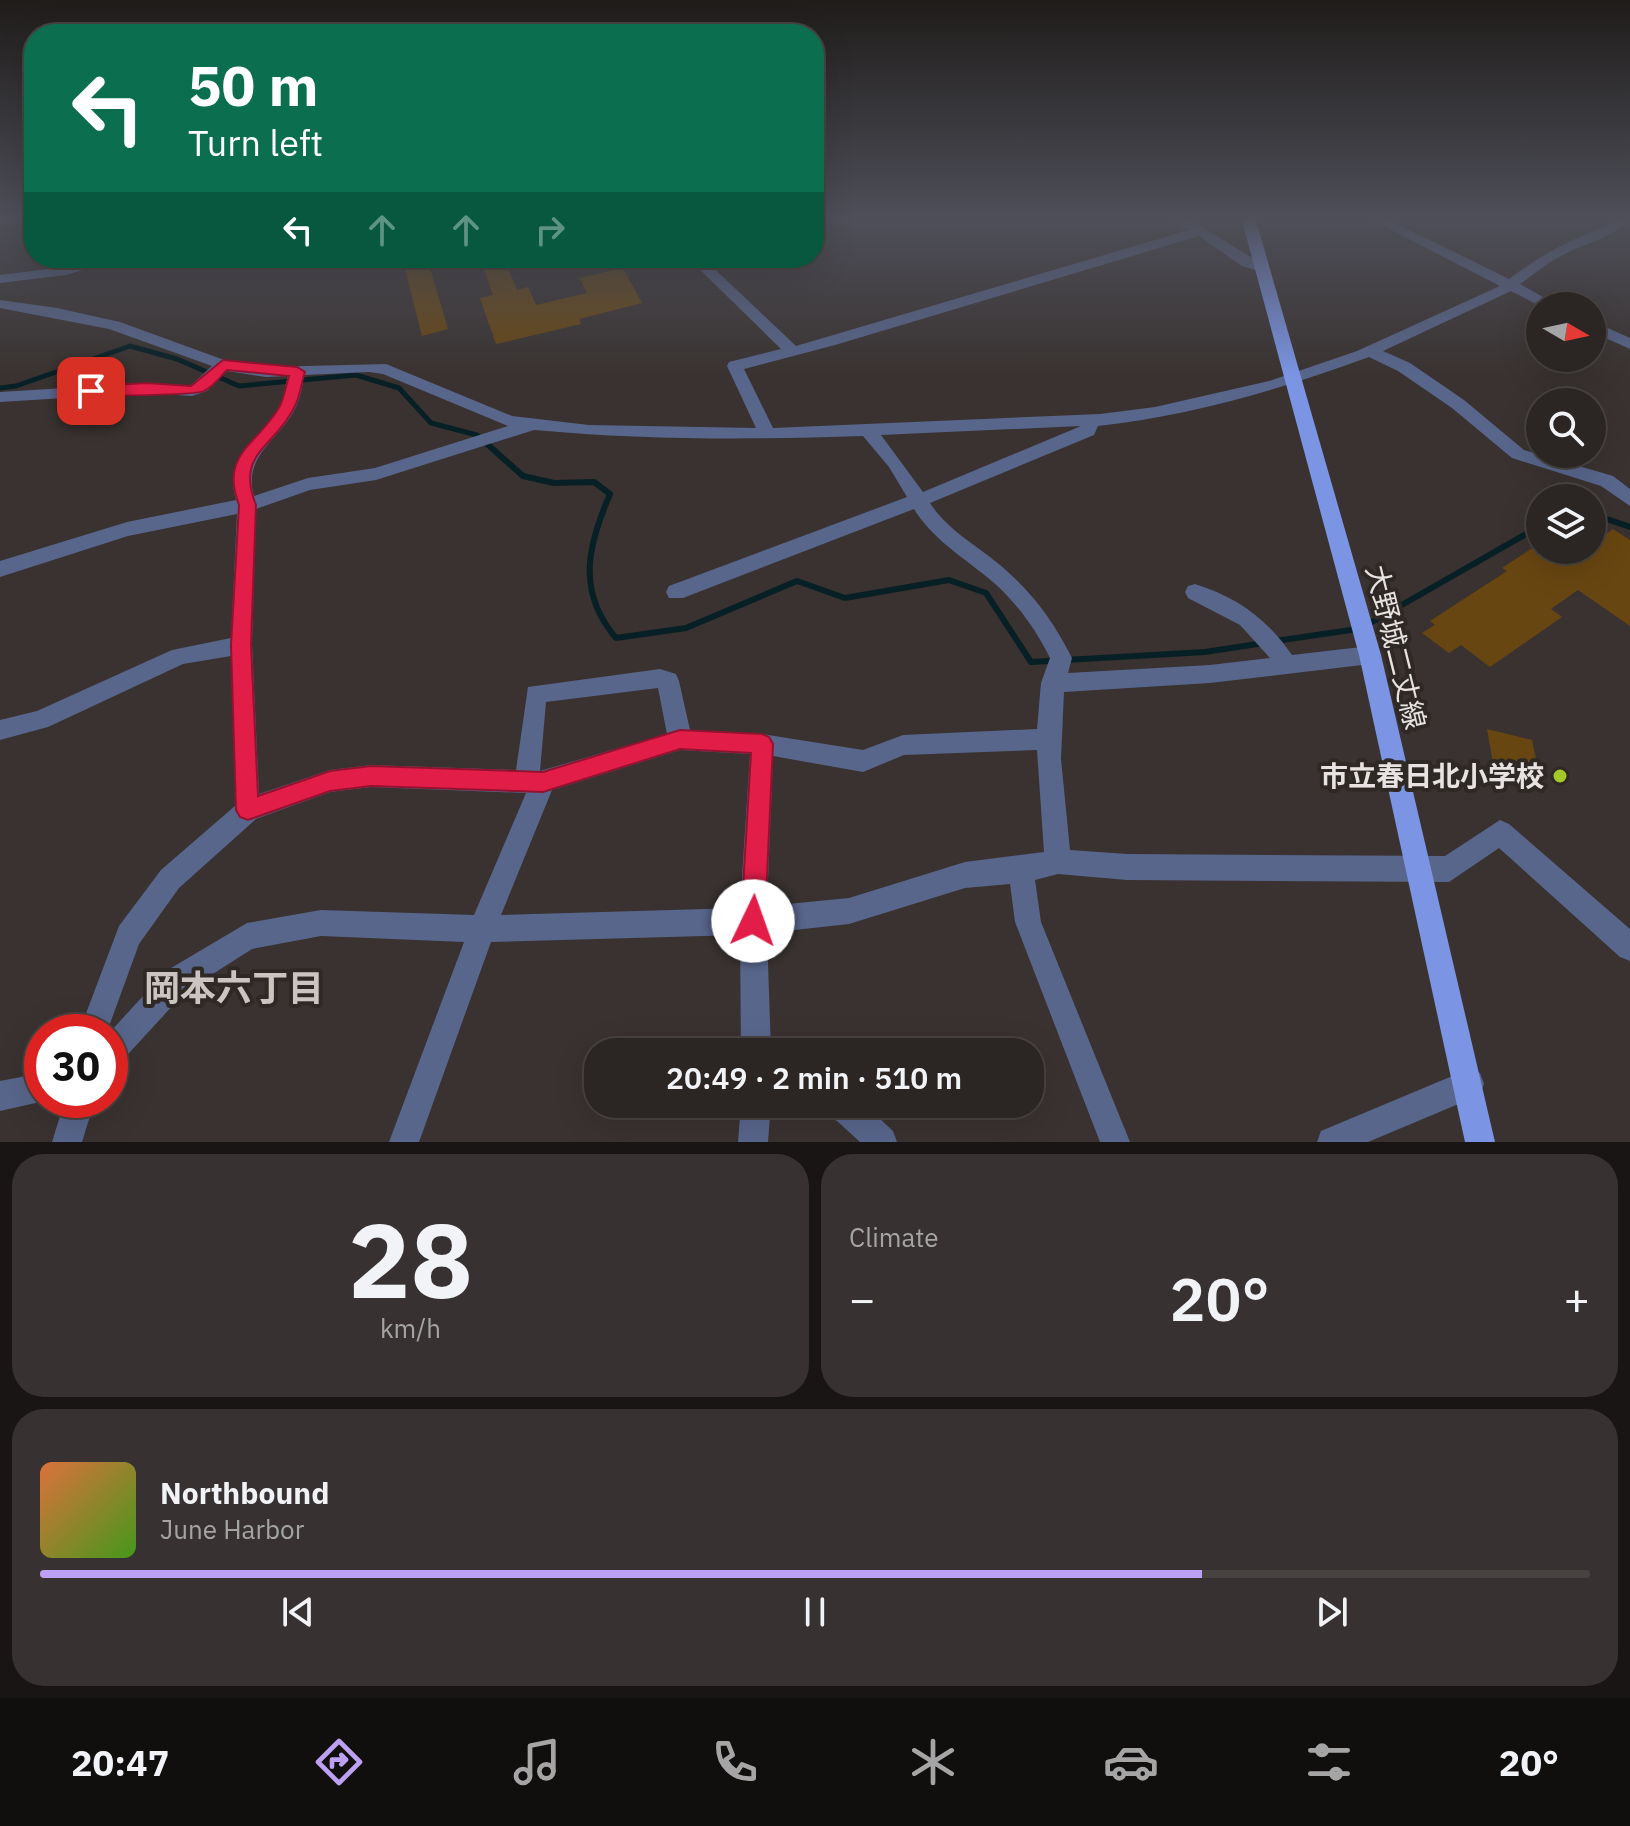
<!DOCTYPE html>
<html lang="en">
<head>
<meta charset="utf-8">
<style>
  :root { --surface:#2b2624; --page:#373231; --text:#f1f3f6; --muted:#a6a5a6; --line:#474341; --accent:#bca0f2 }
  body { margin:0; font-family:"IBM Plex Sans","Noto Sans JP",sans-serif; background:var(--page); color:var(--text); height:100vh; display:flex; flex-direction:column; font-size:30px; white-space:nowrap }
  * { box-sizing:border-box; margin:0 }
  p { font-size:26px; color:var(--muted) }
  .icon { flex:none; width:44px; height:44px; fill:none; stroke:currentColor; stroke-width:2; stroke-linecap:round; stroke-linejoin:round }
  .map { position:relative; height:1142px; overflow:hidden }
  .drawer { display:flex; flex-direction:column; gap:12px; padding:12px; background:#181514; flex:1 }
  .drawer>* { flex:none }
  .guide { position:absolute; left:24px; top:24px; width:800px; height:244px; border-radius:32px; box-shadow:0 8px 32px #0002,0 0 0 2px var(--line); background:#0b6e4f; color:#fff; overflow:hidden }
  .needle { width:52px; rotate:99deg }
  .fabs { position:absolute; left:1526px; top:292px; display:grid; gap:16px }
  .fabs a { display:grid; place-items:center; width:80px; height:80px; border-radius:50%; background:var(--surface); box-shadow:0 8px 32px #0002,0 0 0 2px var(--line); font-size:40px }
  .speed { position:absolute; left:24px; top:1014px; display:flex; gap:16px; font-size:40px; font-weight:700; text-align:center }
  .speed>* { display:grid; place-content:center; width:104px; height:104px; border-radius:50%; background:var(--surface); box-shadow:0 8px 32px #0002,0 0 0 2px var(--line); line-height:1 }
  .speed .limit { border:12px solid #d22; background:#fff; color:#111 }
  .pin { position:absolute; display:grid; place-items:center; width:68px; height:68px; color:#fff; margin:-34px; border-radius:16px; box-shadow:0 4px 12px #0006 }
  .me { position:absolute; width:88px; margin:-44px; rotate:3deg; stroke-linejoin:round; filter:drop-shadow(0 0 6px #0008) }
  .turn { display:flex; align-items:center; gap:28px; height:168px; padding:0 32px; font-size:36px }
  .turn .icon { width:104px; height:104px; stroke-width:2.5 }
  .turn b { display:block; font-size:56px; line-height:68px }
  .lanes { display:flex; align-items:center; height:76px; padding:0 32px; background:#0003; justify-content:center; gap:40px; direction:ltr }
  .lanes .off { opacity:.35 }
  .big { font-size:60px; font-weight:600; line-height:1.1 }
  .drawer .widget { flex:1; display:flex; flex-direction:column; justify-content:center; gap:12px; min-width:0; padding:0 28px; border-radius:32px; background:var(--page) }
  .drawer .dial { align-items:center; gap:0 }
  .dial b { font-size:104px; line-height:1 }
  .song { display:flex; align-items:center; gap:24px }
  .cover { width:96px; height:96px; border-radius:12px; background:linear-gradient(135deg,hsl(20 70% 55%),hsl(100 70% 35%)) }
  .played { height:8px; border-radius:4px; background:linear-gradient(90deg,var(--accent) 75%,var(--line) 75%) }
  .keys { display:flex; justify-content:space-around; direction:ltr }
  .heat { display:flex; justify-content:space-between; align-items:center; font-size:44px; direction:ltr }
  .drawer .tiles { flex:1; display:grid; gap:12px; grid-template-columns:1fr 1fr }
  .widget:last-child { grid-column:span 2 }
  .trip { position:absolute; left:584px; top:1038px; width:460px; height:80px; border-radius:32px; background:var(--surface); box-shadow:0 8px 32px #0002,0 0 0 2px var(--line); font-weight:600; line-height:80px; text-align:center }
  .dock { display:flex; height:128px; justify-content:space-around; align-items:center; background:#110f0e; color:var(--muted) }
  .dock .icon { width:56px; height:56px }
  .dock .selected { color:var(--accent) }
  .dock b { font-size:36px; color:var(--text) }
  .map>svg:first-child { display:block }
</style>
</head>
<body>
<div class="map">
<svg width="1630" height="1142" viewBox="0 0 1630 1142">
  <rect width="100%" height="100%" fill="#393230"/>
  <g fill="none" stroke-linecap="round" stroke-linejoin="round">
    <!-- stream-far1 -->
    <path stroke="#072025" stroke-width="5" d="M0,388L16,386L130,346L177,359L239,386L356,375L399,388L431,423L477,435L488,445"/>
    <!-- stream -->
    <g stroke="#072025" stroke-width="6">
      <path d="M486,443L523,476L554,483L594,482L610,494C588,545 576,591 616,638L686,628L797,581L845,598L949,580L986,593L1031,662L1205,652L1264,643"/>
      <path d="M1592,514L1630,527"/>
      <path d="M1275,641L1351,630L1372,622L1540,526"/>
    </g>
  </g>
  <!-- building -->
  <g fill="#684611">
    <path d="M402,258H427L448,329L422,336Z"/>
    <path d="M480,258H504L517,290L528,287L536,305L587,293L579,278L623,268L642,303L579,319L581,324L496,344L480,298L493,295Z"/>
    <path d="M1592,524L1606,534L1613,529L1630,540V626L1578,590L1551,609L1562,617L1490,667L1461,645L1449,653L1422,633L1435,625L1430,621L1507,571L1502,568L1540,543V550H1592Z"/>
    <path d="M1487,729L1532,740L1541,784L1495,774Z"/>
  </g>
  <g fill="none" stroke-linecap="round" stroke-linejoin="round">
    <!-- minor -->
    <g fill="#58668c" fill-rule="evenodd">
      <path d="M1168,217H1185L1269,268L1262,272L1242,266L1199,236L835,345L744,369L773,428L1100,414L1155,407L1269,381L1357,351L1500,286L1366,217H1383L1509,279C1537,258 1563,243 1596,230C1610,225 1615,217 1630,217C1620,237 1572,247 1552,261C1541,268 1530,277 1520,284L1559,306H1540L1511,291L1383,351L1410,363L1464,400L1524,450L1613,476L1630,489V506L1601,486L1512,458L1452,408L1398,371L1369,357C1282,389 1191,416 1098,426L1094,435L930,503C949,533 984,549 1009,573C1036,597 1056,626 1072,658L1068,673L1210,665L1270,658L1240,625L1188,598L1185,592L1188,586L1195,584C1237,597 1267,619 1292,655L1370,646L1378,649L1381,655L1378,661L1370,664L1210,683L1064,692L1061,759L1070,850L1127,854L1445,856L1500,820L1509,824L1630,929V961L1620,957L1499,848L1449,882L1127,880L1058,874L1035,880L1041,922L1130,1142H1100L1015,922L1010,884L965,888L849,924L767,933L771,1052H741L740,935L491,942L419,1142H389L464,942L321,936L252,949L186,991L120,1063L110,1068V1032L166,971L247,923L321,910L474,915L526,793L371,787L330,792L256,819L179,888L139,944L107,1032H79L119,926L161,870L236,805L231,656L183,664L48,727L0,740V720L37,711L172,650L231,638L237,514L128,536L0,577V561L127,522L236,500C223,451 260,443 279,407C284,398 285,386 288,376L266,377L227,371L207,391L192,396L147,393L0,402V392L147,383L190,386L212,366L109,329L0,308V300L57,308L120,322L227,361L266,367L386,364L512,416L589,425L756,428L727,366L729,362L781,349L688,258H703L796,346L1189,230ZM369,372L383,374L508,426L375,468L308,478L254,496C242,455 281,439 296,407C301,397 302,386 304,375ZM1081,426L923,492L881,435ZM534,430C644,440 752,440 863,436L889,467L907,497L669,586L666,592L669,598H683L914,509C933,540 966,559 993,582C1017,603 1036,630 1050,658L1041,683L1037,729L903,735L863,750L762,734L690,730L679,681L676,674L660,669L528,687L516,770L371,765L330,770L259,794L252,645L256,509L310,490L376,480ZM658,688L667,734L540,771L546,702ZM680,750L750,754L740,908L501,915L552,790ZM1037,750L1044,852L965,862L849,898L767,906L773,756L863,772L904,755Z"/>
      <path d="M99,258H122L66,275L0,283V275L65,267Z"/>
      <path d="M1592,321L1630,338V349L1592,332Z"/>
      <path d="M1469,1069L1480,1073L1484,1084L1480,1095L1368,1142H1317L1321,1131Z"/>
      <path d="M42,1073V1100H49L0,1111V1081Z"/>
      <path d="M65,1100H95L82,1142H52Z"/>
      <path d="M741,1104H771L768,1142H738Z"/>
      <path d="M821,1104H864L893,1131L897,1142H860L837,1121L825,1115Z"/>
    </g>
    <!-- primary -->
    <path fill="#7b95e4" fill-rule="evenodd" d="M1241,217H1255L1381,655L1495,1142H1465L1359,655Z"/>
  </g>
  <!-- sky -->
  <linearGradient id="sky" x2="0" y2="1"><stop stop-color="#1f1c1a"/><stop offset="0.58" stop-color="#4e4f59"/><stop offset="1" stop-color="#4e4f59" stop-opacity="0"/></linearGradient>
  <rect width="1630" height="377" fill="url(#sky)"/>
  <!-- route -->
  <path fill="#e11d48" stroke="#92132f" stroke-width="2" d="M223,360L297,367L305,372C301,383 300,398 294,408C274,448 235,453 256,505L251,645L258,796L330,771L371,766L543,772L680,730L762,734L769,737L773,744L765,921L762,929L753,933L745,929L741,921L751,753L680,749L543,792L371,786L330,791L248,820L240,817L236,810L231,645L239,505C219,453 258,445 280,406C284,398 286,385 289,376L227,370C220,377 213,387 204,391C195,396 109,395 91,396L83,391L91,386L147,383L191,386Z"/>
  <!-- markers -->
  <circle fill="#a2c927" stroke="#2f2926" stroke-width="3" cx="1560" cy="776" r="8"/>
  <g text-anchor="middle" stroke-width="8" stroke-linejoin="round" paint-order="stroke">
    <!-- street labels -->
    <g font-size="28" fill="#e8e3e2" stroke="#2f2926">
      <text transform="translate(1396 647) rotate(76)" y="10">大野城二丈線</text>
    </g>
    <!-- poi labels -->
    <g font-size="28" font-weight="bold" fill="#e8e3e2" stroke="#2f2926" text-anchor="end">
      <text x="1544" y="786">市立春日北小学校</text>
    </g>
    <!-- near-neighbourhood labels -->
    <g font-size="36" font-weight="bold" fill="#ccc4c1" stroke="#2f2926">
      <text x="234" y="1001">岡本六丁目</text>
    </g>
  </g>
</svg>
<div class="fabs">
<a><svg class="needle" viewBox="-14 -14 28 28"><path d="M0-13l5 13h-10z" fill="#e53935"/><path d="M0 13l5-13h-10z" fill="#a6a5a6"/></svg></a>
<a><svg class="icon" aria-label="search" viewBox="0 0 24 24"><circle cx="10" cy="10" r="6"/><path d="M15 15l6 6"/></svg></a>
<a><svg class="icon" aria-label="layers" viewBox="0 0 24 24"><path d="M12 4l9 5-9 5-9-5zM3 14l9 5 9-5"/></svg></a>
</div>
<div class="speed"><div class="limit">30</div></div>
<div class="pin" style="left:91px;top:391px;background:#d93025"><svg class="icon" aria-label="arrive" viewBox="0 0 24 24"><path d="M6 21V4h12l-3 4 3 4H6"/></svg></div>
<svg class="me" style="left:753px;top:921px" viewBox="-20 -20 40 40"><circle r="19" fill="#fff"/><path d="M0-13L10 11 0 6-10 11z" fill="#e11d48"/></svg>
<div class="trip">20:49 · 2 min · 510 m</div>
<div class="guide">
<div class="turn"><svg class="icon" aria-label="left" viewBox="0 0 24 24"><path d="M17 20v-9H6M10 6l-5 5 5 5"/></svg><div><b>50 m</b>Turn left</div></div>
<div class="lanes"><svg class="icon" aria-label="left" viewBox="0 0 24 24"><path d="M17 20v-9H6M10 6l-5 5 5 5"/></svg><svg class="icon off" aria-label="ahead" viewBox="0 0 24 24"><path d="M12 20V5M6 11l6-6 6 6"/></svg><svg class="icon off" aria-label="ahead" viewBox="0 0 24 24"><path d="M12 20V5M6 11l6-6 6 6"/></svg><svg class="icon off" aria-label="right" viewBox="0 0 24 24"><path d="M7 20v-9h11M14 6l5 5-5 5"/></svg></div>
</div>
</div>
<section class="drawer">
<div class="tiles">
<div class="widget dial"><b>28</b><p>km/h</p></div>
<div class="widget"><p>Climate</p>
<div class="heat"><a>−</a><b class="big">20°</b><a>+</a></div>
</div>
<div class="widget">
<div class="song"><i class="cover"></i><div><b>Northbound</b><p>June Harbor</p></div></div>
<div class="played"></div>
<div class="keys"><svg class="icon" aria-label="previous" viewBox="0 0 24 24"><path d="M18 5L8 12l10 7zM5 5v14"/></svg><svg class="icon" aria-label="pause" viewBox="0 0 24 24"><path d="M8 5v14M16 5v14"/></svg><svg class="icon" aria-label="next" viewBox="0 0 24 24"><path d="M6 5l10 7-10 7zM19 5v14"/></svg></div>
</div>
</div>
</section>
<nav class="dock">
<b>20:47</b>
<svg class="icon selected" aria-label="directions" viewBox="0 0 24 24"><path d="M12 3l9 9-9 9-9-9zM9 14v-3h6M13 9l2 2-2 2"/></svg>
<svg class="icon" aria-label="music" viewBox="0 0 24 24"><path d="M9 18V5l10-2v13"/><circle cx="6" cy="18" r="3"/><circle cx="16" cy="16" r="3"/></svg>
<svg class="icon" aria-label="phone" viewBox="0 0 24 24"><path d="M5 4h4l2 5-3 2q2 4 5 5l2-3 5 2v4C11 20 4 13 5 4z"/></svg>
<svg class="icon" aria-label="climate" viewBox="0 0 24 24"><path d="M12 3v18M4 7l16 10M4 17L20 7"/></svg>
<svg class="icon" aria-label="car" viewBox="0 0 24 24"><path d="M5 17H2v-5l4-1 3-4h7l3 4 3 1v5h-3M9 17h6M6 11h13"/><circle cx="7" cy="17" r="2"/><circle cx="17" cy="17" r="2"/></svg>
<svg class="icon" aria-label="filters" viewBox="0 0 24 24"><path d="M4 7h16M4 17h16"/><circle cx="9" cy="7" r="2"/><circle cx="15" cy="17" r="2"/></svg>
<b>20°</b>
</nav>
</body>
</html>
